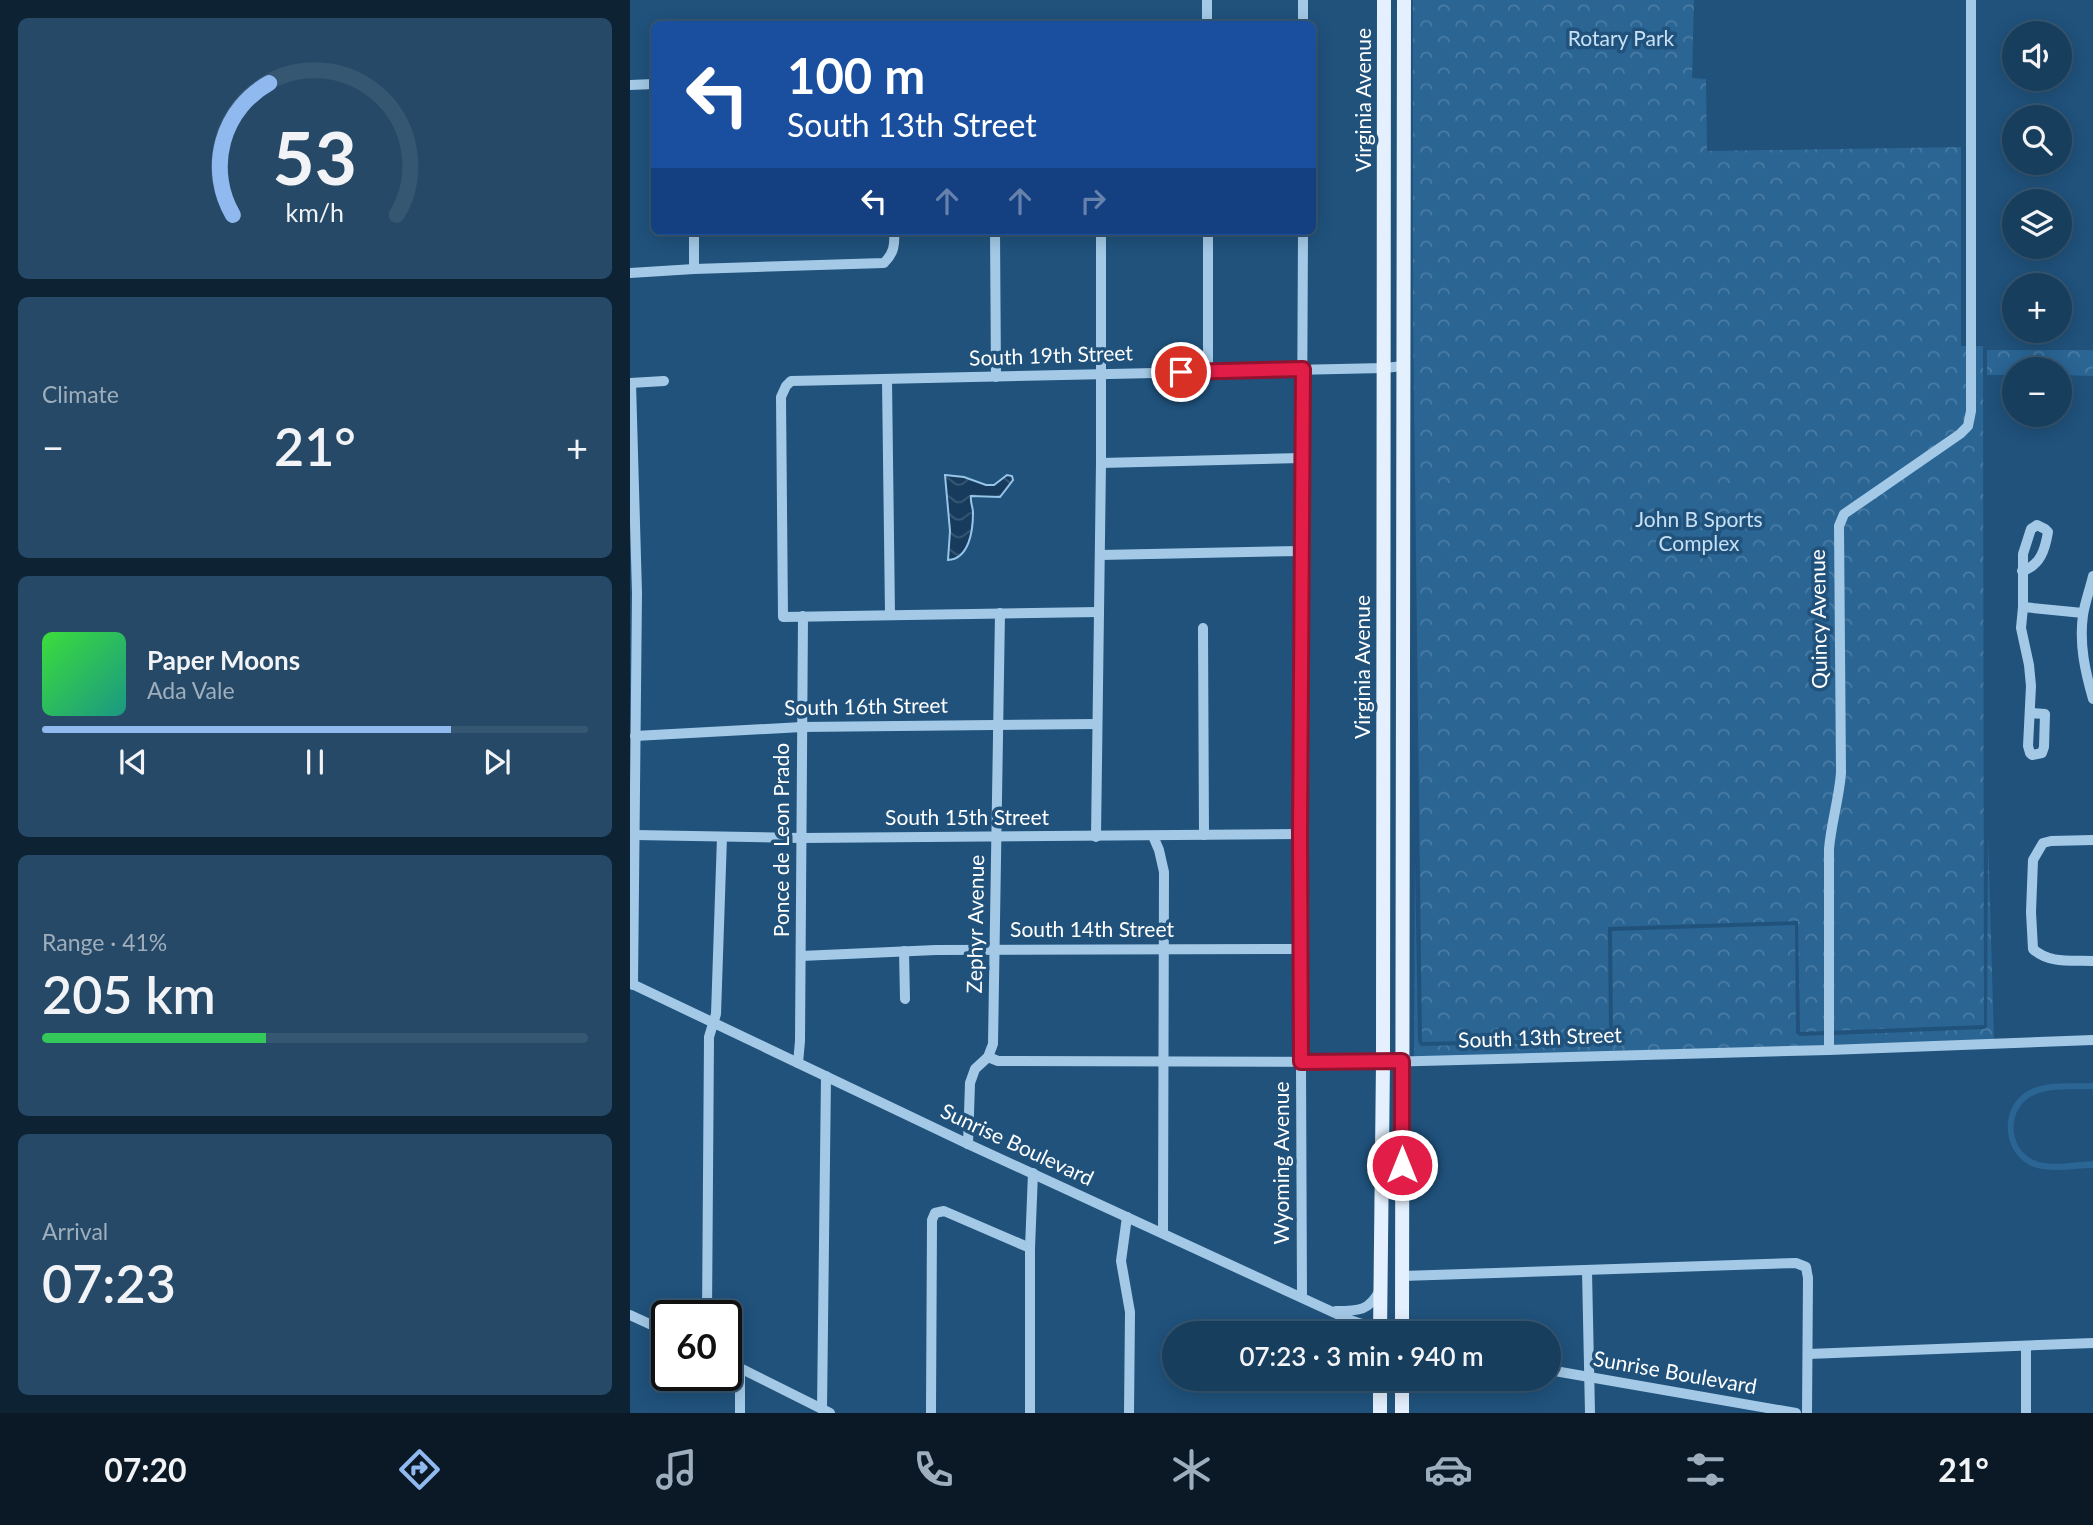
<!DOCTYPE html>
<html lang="en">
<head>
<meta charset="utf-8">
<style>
  :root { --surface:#183e5d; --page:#254966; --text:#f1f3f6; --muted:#9faebc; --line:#365772; --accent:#90b9f0 }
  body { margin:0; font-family:Lato,sans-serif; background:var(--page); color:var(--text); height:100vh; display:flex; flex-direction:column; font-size:26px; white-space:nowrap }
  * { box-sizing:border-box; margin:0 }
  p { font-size:23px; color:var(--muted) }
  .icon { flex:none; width:38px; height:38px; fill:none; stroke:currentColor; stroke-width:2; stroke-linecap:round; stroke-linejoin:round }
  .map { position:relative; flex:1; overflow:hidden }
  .side { display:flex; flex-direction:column; gap:18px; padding:18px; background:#0d2233; width:630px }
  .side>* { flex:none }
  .banner { position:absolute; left:21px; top:21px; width:665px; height:214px; border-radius:10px; box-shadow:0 4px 18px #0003,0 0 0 2px var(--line); background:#1a4fa0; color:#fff; overflow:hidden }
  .tools { position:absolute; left:1372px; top:21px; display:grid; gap:14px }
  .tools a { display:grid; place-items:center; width:70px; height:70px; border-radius:50%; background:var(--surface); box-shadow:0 4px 18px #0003,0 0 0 2px var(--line); font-size:35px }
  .speed { position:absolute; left:21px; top:1300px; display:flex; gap:14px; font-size:35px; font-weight:700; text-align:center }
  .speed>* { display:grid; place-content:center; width:91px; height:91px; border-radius:50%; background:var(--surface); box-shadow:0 4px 18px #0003,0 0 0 2px var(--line); line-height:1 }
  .speed .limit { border:4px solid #111; border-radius:10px; background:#fff; color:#111 }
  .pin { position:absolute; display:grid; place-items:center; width:60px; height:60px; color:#fff; margin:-30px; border:4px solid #fff; border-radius:50%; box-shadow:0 2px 7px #0007 }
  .me { position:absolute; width:77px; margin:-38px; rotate:0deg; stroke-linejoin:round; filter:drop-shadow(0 0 5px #0008) }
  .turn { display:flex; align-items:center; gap:24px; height:147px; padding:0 21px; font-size:32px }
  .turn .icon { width:91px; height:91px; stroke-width:2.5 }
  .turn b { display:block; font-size:49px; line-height:60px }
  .lanes { display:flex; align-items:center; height:66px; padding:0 21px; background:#0003; justify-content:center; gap:35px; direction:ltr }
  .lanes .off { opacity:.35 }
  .big { font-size:52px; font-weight:600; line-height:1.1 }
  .side .tile { flex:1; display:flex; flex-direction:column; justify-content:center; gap:10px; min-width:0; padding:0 24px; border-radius:10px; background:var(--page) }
  .side .dial { align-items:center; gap:0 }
  .dial svg { height:182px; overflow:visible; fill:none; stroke:var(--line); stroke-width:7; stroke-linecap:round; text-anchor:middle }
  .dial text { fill:var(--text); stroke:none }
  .song { display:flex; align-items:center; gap:21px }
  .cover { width:84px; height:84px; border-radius:10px; background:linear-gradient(135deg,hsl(120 70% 55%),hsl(170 70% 35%)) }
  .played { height:7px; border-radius:4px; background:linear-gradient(90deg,var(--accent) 75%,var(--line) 75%) }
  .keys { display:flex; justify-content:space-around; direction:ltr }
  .heat { display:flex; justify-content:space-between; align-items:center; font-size:38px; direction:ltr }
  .charge { height:10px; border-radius:5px; background:linear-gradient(90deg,#34c759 41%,var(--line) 0) }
  .trip { position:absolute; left:532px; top:1321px; width:399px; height:70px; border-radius:35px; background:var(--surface); box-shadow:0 4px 18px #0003,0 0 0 2px var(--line); font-weight:600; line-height:70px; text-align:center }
  .menu { display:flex; height:112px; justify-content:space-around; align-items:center; background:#0a1925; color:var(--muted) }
  .menu .icon { width:49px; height:49px }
  .menu .selected { color:var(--accent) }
  .menu b { font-size:32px; color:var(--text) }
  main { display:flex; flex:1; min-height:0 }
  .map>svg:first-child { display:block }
</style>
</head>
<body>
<main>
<section class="side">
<div class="tile dial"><svg viewBox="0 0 100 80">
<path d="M14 69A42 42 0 1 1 86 69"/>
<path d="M14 69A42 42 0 0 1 30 11" stroke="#90b9f0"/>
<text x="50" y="56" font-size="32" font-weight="700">53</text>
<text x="50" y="72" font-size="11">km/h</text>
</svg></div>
<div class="tile"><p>Climate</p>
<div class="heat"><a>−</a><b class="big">21°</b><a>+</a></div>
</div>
<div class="tile">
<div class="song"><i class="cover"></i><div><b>Paper Moons</b><p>Ada Vale</p></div></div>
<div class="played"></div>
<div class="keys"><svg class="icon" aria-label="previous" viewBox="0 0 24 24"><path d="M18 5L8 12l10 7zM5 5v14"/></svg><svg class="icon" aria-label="pause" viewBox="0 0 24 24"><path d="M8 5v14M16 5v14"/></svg><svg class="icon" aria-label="next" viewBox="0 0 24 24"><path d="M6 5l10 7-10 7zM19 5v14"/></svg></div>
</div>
<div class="tile"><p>Range · 41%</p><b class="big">205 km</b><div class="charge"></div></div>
<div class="tile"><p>Arrival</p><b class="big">07:23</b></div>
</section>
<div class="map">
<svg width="1463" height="1413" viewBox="0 0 1463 1413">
  <defs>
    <pattern id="forest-crowns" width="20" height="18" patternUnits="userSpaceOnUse" patternTransform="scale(1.75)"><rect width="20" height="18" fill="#2a6594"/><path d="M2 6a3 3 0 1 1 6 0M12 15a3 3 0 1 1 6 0" fill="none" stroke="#4a7ca4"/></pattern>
    <pattern id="water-waves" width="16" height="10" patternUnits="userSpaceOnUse" patternTransform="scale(1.75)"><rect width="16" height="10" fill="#163b5c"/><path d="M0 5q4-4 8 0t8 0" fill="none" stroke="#395874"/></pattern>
  </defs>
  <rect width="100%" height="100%" fill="#20527c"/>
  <!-- grass -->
  <path fill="#2a6594" d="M1463,1083V1089C1445,1090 1420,1087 1404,1095C1375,1108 1377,1153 1409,1162C1425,1166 1446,1162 1463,1161V1168C1445,1168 1422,1173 1404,1167C1369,1153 1369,1101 1404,1088C1421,1081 1445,1084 1463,1083Z"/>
  <!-- forest -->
  <g fill="url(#forest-crowns)">
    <path d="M783,0H1064L1062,78L1076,79L1077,151L1331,147V346H1353L1354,1025L1170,1032L1168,921L978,927L979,1038L792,1042L783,316Z"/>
    <path d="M1357,350H1461L1463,351V376L1430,375V369H1384V375H1357Z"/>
    <path d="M1358,834L1364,1040L1203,1046V1035L1354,1029L1357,1027Z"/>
    <path d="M785,859L788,1042L791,1046L980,1042L983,1038L982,931L1165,925L1166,1033L1170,1036L1195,1035V1046L784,1057Z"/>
  </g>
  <!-- water -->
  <path fill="url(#water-waves)" stroke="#97c5e8" stroke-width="2" d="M315,475L334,477L356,485H364L377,475L382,476L383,480L370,497L341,496C340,502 343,507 343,513C343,531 339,559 318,560L320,531Z"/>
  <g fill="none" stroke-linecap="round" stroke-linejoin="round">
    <!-- minor -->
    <g stroke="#a3c9e6" stroke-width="10">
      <path d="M577,0V24"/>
      <path d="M673,0V24"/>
      <path d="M0,85L24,84"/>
      <path d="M64,231V269"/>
      <path d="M365,231L366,377"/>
      <path d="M578,231V371"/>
      <path d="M0,273L64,269L254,263C264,253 265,245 264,231"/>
      <path d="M257,380L260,614"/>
      <path d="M0,383L34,381"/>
      <path d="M1,383L7,593L3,985"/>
      <path d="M471,463L672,458"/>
      <path d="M470,555L671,551"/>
      <path d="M1392,571C1410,566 1415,550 1418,532L1415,529L1407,525L1401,529L1393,554V607L1391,628L1399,665L1401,686L1398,746L1400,753L1402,755L1412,753L1414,747L1415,714L1400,713"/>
      <path d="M1463,576C1460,589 1455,602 1453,615C1449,644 1455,671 1463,699"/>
      <path d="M1393,607L1453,613"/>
      <path d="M469,612L153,617L151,397L156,386L161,381L754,368L774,366"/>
      <path d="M573,628L574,835"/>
      <path d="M5,736L172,727L467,724"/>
      <path d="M5,835L171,838L670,834"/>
      <path d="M523,836L529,850L534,872L533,1233"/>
      <path d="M466,837L471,463V231"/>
      <path d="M1463,840L1421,841L1413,843L1403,860L1401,912L1403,949C1419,964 1442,960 1463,961"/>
      <path d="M274,951L275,999"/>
      <path d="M171,956L306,950L670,949"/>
      <path d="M0,983L338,1144L720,1320L761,1334"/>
      <path d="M1199,1050V849C1201,824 1209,799 1211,773L1209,526L1214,514L1330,434L1338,426L1341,411V0"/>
      <path d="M358,1057L368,1061L753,1062L1199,1050L1463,1040"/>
      <path d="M168,1063L170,1041L173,616"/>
      <path d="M338,1144L340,1083L345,1069L358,1057L363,1044L370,613"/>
      <path d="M497,1217L491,1261L500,1312L499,1413"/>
      <path d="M957,1271L960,1413"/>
      <path d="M772,1276L1166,1263L1176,1267L1178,1278L1177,1413"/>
      <path d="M672,1297L670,834L673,231"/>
      <path d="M706,1311C729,1311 739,1311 750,1290"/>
      <path d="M0,1315L37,1332"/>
      <path d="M77,1316L79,1037L86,1014L92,837"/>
      <path d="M1178,1354L1463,1343"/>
      <path d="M96,1361L200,1413"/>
      <path d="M919,1370L1166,1413"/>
      <path d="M192,1409L196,1076"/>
      <path d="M110,1413V1368"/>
      <path d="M301,1413L302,1220L305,1213L314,1211L400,1248"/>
      <path d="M400,1413V1248L403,1173"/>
      <path d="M1396,1413V1346"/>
    </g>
    <!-- major -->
    <g stroke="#e4f0fd" stroke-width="14">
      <path d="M750,1334L753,1062L754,0"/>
      <path d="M772,1334L774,0"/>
      <path d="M750,1379V1413"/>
      <path d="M772,1379V1413"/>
    </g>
  </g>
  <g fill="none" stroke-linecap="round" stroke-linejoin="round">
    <!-- route casing -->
    <g stroke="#92132f" stroke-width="18">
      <path id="route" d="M551,372L673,369L670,834L671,1062L772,1061V1165"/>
    </g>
    <!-- route -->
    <use href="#route" stroke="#e11d48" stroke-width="12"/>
  </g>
  <g text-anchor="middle" stroke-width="7" stroke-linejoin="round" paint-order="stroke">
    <!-- park labels -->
    <g font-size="21" fill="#c6e0f5" stroke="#20527c">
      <text x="991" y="46">Rotary Park</text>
      <text x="1069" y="527">John B Sports<tspan x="1069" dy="24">Complex</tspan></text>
    </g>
    <!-- street labels -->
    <g font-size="21" fill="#fff" stroke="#20527c">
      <text transform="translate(734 100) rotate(-90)" y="7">Virginia Avenue</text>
      <text transform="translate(421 356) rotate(-2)" y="7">South 19th Street</text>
      <text transform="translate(1189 619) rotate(-91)" y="7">Quincy Avenue</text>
      <text transform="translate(733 667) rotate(-90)" y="7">Virginia Avenue</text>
      <text transform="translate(236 707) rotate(-1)" y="7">South 16th Street</text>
      <text x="337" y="825">South 15th Street</text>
      <text transform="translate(152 840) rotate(-90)" y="7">Ponce de Leon Prado</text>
      <text transform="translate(346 924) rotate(-89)" y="7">Zephyr Avenue</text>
      <text x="462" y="937">South 14th Street</text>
      <text transform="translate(910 1038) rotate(-2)" y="7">South 13th Street</text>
      <text transform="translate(387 1145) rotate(25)" y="7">Sunrise Boulevard</text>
      <text transform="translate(652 1163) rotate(-90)" y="7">Wyoming Avenue</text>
      <text transform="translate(1045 1373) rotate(10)" y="7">Sunrise Boulevard</text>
    </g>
  </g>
</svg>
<div class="tools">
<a><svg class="icon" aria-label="sound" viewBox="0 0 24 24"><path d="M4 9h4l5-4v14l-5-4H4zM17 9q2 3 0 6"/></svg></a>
<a><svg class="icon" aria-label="search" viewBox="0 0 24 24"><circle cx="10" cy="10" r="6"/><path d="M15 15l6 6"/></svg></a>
<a><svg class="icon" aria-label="layers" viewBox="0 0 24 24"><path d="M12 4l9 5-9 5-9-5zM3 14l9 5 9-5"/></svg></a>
<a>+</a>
<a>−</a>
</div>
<div class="speed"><div class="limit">60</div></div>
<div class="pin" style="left:551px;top:372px;background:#d93025"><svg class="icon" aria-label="arrive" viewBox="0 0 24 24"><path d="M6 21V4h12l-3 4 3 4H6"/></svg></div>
<svg class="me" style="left:772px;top:1165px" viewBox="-20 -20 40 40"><circle r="17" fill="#e11d48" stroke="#fff" stroke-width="3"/><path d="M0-11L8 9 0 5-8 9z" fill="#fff"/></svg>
<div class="trip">07:23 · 3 min · 940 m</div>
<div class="banner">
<div class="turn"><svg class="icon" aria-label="left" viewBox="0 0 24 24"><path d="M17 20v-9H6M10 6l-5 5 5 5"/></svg><div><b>100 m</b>South 13th Street</div></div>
<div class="lanes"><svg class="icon" aria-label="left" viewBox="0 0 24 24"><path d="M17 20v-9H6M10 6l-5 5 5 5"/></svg><svg class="icon off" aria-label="ahead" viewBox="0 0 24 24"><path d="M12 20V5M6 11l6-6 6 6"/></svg><svg class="icon off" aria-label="ahead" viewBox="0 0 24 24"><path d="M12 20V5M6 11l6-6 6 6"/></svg><svg class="icon off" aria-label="right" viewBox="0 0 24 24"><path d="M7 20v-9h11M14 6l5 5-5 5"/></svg></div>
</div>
</div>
</main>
<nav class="menu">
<b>07:20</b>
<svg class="icon selected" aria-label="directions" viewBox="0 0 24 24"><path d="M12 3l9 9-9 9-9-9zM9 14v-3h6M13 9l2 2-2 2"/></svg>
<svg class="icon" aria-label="music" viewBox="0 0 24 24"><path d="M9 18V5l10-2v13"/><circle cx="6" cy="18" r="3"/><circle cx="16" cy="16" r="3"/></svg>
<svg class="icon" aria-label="phone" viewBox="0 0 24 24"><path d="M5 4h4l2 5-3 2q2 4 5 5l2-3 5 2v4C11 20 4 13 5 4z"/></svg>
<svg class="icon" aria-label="climate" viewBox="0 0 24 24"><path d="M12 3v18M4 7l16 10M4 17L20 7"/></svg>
<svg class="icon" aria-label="car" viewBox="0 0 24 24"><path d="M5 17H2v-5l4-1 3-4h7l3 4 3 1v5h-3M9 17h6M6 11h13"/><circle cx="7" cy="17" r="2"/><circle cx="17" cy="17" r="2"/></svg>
<svg class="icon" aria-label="filters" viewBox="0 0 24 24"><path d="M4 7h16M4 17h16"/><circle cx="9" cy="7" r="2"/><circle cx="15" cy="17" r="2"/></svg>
<b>21°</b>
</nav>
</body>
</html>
